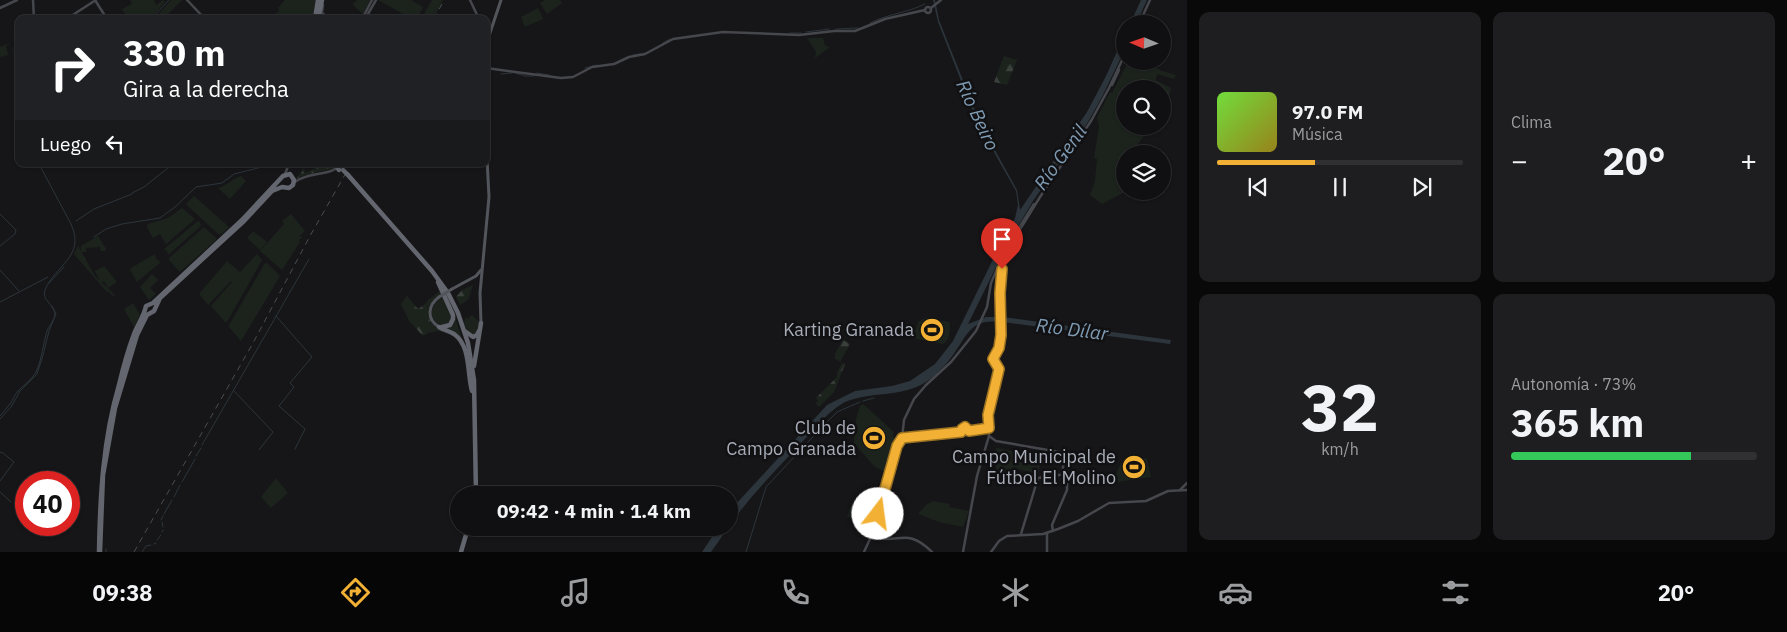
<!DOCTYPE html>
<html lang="es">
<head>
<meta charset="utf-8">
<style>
  :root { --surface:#101012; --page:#1e1e20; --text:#f1f3f6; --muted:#9c9d9f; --line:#303032; --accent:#f2b134 }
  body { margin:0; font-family:"IBM Plex Sans",sans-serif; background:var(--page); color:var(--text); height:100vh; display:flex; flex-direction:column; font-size:19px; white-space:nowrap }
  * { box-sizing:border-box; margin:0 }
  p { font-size:16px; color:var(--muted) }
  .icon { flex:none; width:28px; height:28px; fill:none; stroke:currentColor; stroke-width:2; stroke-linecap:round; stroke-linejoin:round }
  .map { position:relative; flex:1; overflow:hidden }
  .sheet { display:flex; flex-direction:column; gap:12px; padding:12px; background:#09090a; width:600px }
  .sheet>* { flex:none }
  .guide { position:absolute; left:15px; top:15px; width:475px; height:152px; border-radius:10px; box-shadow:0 1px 4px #0004,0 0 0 1px var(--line); background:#202124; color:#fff; overflow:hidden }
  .needle { width:32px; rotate:272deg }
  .tools { position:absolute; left:1116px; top:15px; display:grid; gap:10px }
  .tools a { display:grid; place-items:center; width:55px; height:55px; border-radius:50%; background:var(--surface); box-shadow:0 1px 4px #0004,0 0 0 1px var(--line); font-size:25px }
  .speed { position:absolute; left:15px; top:471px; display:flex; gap:10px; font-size:25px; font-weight:700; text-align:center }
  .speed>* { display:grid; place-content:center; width:65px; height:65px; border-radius:50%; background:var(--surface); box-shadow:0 1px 4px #0004,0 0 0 1px var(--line); line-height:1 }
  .speed .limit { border:8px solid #d22; background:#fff; color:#111 }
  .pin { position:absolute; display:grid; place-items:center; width:42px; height:42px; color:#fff; margin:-51px -21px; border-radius:50% 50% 50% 0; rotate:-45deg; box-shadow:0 0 5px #0007 }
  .pin .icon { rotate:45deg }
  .me { position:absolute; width:55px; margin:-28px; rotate:15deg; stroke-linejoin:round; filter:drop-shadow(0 0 4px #0008) }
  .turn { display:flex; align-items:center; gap:18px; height:105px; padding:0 25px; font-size:22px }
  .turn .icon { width:65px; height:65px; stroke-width:2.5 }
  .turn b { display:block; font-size:35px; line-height:42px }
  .then { display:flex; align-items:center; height:48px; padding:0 25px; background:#0003; gap:10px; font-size:19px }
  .big { font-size:38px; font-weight:700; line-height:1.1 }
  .sheet .tile { flex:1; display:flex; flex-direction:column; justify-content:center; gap:8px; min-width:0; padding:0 18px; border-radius:10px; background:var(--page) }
  .sheet .dial { align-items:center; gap:0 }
  .dial b { font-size:65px; line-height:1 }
  .song { display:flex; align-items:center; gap:15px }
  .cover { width:60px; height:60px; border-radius:8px; background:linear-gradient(135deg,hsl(100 70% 55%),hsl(50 70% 35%)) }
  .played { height:5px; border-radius:2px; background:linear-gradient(90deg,var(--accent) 40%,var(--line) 40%) }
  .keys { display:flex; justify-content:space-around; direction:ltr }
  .heat { display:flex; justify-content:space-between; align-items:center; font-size:28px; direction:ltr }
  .charge { height:8px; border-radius:4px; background:linear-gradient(90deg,#34c759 73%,var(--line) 0) }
  .sheet .tiles { flex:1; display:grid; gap:12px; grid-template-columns:repeat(2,1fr) }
  .trip { position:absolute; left:450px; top:486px; width:288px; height:50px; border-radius:25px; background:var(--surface); box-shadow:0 1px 4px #0004,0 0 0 1px var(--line); font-weight:700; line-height:50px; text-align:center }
  .menu { display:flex; height:80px; justify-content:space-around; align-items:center; background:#060607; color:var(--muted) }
  .menu .icon { width:35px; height:35px }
  .menu .current { color:var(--accent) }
  .menu b { font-size:22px; color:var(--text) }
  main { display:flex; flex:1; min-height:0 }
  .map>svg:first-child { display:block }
</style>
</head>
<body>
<main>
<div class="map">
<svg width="1187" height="552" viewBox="0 0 1187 552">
  <defs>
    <pattern id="forest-firs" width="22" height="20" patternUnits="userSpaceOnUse" patternTransform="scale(1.25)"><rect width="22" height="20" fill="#1c231d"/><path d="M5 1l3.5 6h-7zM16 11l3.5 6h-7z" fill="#3a403c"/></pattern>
    <pattern id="cemetery-stones" width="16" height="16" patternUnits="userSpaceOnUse" patternTransform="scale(1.25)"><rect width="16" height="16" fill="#1c231d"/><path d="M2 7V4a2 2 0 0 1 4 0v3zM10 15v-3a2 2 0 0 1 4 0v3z" fill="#3a403c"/></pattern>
    <pattern id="garden-dots" width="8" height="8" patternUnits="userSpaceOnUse" patternTransform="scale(1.25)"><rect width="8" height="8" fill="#1c231d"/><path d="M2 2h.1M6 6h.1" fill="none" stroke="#3a403c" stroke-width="1.8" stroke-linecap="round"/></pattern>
  </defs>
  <rect width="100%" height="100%" fill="#161618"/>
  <!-- green -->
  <g fill="#1c231d">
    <path d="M130,0H154L156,5L163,0L165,2L150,19H128L122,9L132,4Z"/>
    <path d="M171,0H182L163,19H154Z"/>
    <path d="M285,0H316L313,19H270L279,11L278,8Z"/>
    <path d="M357,0H370L363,14L354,6L353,4Z"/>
    <path d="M378,0H411L423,7L417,19H412Z"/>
    <path d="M432,0H443L433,19H421Z"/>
    <path d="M545,0H560L562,3L547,14L540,3Z"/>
    <path d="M538,8L543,19L525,27L521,17Z"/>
    <path d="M807,38H823L825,46L830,47L815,58L816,52Z"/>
    <path d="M9,43L19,64V67L9,44L6,46L8,55L0,57V47Z"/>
    <path d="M1128,62L1159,69V70L1176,75L1174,79L1157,74L1156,80L1171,88L1170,94L1163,97L1162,89H1125V126H1152L1130,154H1125V191H1127L1102,204L1090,195L1095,181L1097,159L1094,158L1099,126L1097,118L1110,92L1112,93Z"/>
    <path d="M241,176L246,181L230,199L218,188C227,186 232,179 241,176Z"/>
    <path d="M194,196L229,227L222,234H218L186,204Z"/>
    <path d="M182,208L195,219L166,244L160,234L153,238L147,227L148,224L168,218Z"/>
    <path d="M291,214L305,231L298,237L301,236L302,238L299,240L300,242L282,270L260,251L284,224L282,221Z"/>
    <path d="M198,221L200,222L201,226L168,255L167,251L164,249Z"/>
    <path d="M203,228H205L216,238V240L181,271H179L169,260V258Z"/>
    <path d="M253,231L267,242L260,250L247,238Z"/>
    <path d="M98,236L106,249L105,251H101L100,247L86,248V252H81V246Z"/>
    <path d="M155,254L156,259L161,262L137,282L130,270L131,268Z"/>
    <path d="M257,254L262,260L227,322H225L211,306L232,282L231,281L208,305L199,294L227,261L240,272Z"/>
    <path d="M265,263H267L280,276L241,341L229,327V325Z"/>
    <path d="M104,266L117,282L108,288L104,281L101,283L95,271Z"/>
    <path d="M152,274L158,280L150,288L156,294L149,300L140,287Z"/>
    <path d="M440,291L441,294L435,298L430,305L429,308L432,323L435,326L451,335L438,331L428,333L432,325L427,313L428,300Z"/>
    <path d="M444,296L452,311L451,322L439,326C427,315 431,304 444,296Z"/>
    <path d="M133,303L140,315L134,327L124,309Z"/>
    <path d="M472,315L478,321L479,320V330L474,336L467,332L464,322L466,317L468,319Z"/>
    <path d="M455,317L463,342L445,328Z"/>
    <path d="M926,318L950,322C949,332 951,339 943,344L912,338L919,321Z"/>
    <path d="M863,404L894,432L893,434L895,442L887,473L874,466L854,443L856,419L860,406Z"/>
    <path d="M996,448L1042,457L1038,474L1017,469L1016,473L996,474Z"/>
    <path d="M1147,458L1151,477L1118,482L1116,474L1121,463Z"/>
    <path d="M276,478L288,493L271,508L261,497Z"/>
    <path d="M933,501L950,504L949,507L969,511L963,527L939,522L918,514L926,505Z"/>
  </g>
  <!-- forest -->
  <g fill="url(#forest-firs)">
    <path d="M1004,56L1017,60L1007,85L994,82Z"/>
    <path d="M78,246L95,276L115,295L113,296L108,291L107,292L74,254Z"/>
    <path d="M473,285L468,300L460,305L456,297L462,290Z"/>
    <path d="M407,296L418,309L424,305L428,300L427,313L432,325L428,333L423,336L410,322L401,304Z"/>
    <path d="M843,340L850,344L840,362L835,358V354Z"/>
    <path d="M842,363L845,364L834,392L819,407L816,404L818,400L816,398L837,377V373Z"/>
  </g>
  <!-- cemetery -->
  <path fill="url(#cemetery-stones)" d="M850,507L859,514L876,517L875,523L847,517Z"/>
  <!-- garden -->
  <path fill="url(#garden-dots)" d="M324,164H332L335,168L302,176L296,179L304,168L305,173Z"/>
  <!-- water -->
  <g fill="#2c353c">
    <path d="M933,0H935L939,20L980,123L1017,190L1020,210L1087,112L1106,76L1125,34V49L1102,97L1088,122L1033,201L1007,245L968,324L986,317H1001V322C972,319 969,332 955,352C947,364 937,374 926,382C901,398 871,391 845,402C828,411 817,427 804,440C778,468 751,495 729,526V513L735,505L827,405L855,391L892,386L910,381L935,364L953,341L1001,243L1015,218L1018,205L1016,191L978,124L938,22Z"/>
    <path d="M1141,0H1147L1136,24H1130Z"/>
    <path d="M1003,317L1156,338L1171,340L1170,344L1003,322Z"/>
    <path d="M718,528H728L711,552H702Z"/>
  </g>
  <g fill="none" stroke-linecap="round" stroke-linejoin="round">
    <!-- stream -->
    <g stroke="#2c353c" stroke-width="1">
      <path d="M151,19L169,0"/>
      <path d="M870,23C887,14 907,13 925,4"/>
      <path d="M836,29L858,28"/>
      <path d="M806,32L829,29"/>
      <path d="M790,33H801"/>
      <path d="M663,43L670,39"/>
      <path d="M633,55L640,54"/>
      <path d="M585,68L597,65"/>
      <path d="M515,73L525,76H534"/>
      <path d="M537,73L549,75"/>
      <path d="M501,74L512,73"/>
      <path d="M132,193L144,187L173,164"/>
      <path d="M0,214L16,230L15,234L0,246"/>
      <path d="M76,221L94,209L132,194"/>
      <path d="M94,237L106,229L122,224L160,218L175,207L196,187L222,183L234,174L262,167L284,165"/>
      <path d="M0,270L19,291"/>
      <path d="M49,283L64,267"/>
      <path d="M0,302L48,277"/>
      <path d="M276,316L312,357L290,383L294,387L279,406L305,429L295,449"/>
      <path d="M44,351L49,331L56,314L52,306"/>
      <path d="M234,391L273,432L259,450"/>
      <path d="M863,401L874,398"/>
      <path d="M0,416C3,412 7,408 10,404C13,400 14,395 18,391C24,385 32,379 36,372C42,359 43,344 47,331C49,326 55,319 55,314C54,304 41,300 45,290C55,265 86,257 71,224L39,164"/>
      <path d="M0,419L11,407L20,391L37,374L44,352"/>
      <path d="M824,425L837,412L860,402"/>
      <path d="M202,445L309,259"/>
      <path d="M0,452L3,453L14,462L0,481"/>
      <path d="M196,456L201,448"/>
      <path d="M182,482L195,459"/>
      <path d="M0,492L11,502"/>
      <path d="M174,497L180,485"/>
      <path d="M164,514L172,500"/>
      <path d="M161,520L163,516"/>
      <path d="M162,522L163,527"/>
      <path d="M162,532L163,530"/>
      <path d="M157,540L161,535"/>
      <path d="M154,544L156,543"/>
      <path d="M106,552V549"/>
      <path d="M142,552L146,546L151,545"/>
      <path d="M746,552L766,487L823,426"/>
    </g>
    <!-- secondary -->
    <g stroke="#45474d" stroke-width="2.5">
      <path d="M33,0L34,19"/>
      <path d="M95,0L107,19"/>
      <path d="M187,0L205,19"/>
      <path d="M470,0L479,19"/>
      <circle cx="928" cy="10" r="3"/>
      <path d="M0,8L17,0"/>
      <path d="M931,8L941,0"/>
      <path d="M322,13L330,19"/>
      <path d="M63,19L68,18L96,0"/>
      <path d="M321,19L323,5"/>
      <path d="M362,19L372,0"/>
      <path d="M365,19L376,0"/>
      <path d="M1139,24L1150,0"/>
      <path d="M486,68L561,78L573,77L592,67L614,64L629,57L645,54L673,39L723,32L799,35L834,31H855L885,19L925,10"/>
      <path d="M1112,85L1119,70"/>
      <path d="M285,174L289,164"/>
      <path d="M295,182C309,171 330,177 342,164"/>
      <path d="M1017,231L1034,204"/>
      <path d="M961,432L965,435L968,434L969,431"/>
      <path d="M899,435L897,438L900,440L902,438L961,432L962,429L965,427L969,431L989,428"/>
      <path d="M989,436L996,441L1065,453L1062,474"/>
      <path d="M902,438L904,420L914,399L926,385L951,362L976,331L987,307L991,283L1001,260L1040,197L1091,121L1109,88L1125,54"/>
      <path d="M1180,490L1187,483"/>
      <path d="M1021,534L1038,478L1066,474L1067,475V490L1052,525L1053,531"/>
      <path d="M872,537C899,545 906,526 932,552"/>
      <path d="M864,552L875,528L897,446L900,440"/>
      <path d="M963,552L977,476L989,436L988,415L999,369L993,359L999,348L1001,335L1002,262"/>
      <path d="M991,552L999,541L1007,536L1043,534L1058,529L1078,521L1109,503L1146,501L1168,491L1187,490"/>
      <path d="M1047,552V533"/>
    </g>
    <!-- primary -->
    <g stroke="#53555c" stroke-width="3">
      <path d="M486,55L489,36L501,0"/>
      <path d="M452,289L476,276L481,270"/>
      <path d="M481,323L480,293L489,197L486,139"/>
      <path d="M439,327C426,319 428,305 439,297"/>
    </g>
    <!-- highway -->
    <g stroke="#63666e" stroke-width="4.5">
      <path d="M315,19L318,0"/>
      <path d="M318,19L322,0"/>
      <path d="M338,164L339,165"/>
      <path d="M348,175L432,271L448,293L458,313L468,343L474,380L476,495"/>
      <path d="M438,282L453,315V319L450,325L442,327"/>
      <path d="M439,327C444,330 449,331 454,334C471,346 467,373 472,391"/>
      <path d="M466,332L473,337L477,335L479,331"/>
      <path d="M474,366L481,323"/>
      <path d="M99,552C100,495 103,440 119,385C123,368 128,350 134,334C138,324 144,316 146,306L153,303L242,220L283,176L290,174L294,180L293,185L289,188L282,187L272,191L244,221L160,298L154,311L147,315L137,335L115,408L103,475L100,552"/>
      <path d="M461,552L468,528"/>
    </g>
    <!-- rail -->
    <g stroke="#4a4c52" stroke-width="1" stroke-dasharray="6 5" stroke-linecap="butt">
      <path d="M434,19L444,0"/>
      <path d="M134,552L253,343L310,236L351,164"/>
    </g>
    <!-- primary-bridge -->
    <path stroke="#53555c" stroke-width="3" d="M439,297L452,289"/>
    <!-- highway-bridge -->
    <g stroke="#63666e" stroke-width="4.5">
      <path d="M337,167L339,170"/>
      <path d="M343,170L348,175"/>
    </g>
  </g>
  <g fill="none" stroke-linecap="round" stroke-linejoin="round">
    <!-- route casing -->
    <g stroke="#9d7322" stroke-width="12">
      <path id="route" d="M878,514L897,446L902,438L961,432L962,429L965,427L969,431L989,428L988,415L999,369L993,359L999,348L1001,335L1000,293L1002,269"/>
    </g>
    <!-- route -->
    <use href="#route" stroke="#f2b134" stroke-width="9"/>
  </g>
  <!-- icons -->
  <defs>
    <g id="stadium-disc" transform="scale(1.25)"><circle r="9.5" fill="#f2b134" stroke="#111113"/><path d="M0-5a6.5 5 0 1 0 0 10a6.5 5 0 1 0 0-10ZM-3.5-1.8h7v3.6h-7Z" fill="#111"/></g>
  </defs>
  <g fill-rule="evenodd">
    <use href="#stadium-disc" x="932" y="330"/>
    <use href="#stadium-disc" x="874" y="438"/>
    <use href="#stadium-disc" x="1134" y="467"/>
  </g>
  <g text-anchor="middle" stroke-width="5" stroke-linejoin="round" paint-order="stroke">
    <!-- poi labels -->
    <g font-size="18" fill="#a8adb8" stroke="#111113" text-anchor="end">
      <text x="914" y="336">Karting Granada</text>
      <text x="856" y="434">Club de<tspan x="856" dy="21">Campo Granada</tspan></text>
      <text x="1116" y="463">Campo Municipal de<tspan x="1116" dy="21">Fútbol El Molino</tspan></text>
    </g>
    <!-- water labels -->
    <g font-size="19" font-style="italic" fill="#7f9bb3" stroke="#111113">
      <text transform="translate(978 115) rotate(65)" y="7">Río Beiro</text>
      <text transform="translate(1060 157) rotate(-54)" y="7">Río Genil</text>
      <text transform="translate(1072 329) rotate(7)" y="7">Río Dílar</text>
    </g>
  </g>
</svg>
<div class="tools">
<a><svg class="needle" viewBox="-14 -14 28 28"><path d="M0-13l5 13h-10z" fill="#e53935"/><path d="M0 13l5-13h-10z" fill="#9c9d9f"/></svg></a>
<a><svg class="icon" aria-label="search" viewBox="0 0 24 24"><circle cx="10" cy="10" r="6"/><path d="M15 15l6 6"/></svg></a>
<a><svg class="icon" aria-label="layers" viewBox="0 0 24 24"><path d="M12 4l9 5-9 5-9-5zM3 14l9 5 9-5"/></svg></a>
</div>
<div class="speed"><div class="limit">40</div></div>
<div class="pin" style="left:1002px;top:269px;background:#d93025"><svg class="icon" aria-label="arrive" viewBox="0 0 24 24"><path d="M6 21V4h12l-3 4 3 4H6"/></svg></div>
<svg class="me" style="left:878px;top:514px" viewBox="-20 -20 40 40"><circle r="19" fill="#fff"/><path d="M0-13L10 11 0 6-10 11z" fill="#f2b134"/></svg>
<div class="trip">09:42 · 4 min · 1.4 km</div>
<div class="guide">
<div class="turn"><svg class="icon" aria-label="right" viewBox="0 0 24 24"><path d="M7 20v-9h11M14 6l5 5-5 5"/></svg><div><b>330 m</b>Gira a la derecha</div></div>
<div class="then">Luego<svg class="icon" aria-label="left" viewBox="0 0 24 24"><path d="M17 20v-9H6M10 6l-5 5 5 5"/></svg></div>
</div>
</div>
<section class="sheet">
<div class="tiles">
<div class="tile">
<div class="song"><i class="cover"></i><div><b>97.0 FM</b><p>Música</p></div></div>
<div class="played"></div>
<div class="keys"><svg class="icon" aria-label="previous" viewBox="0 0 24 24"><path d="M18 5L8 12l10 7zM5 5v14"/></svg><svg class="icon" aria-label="pause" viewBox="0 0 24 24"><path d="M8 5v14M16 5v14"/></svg><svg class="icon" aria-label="next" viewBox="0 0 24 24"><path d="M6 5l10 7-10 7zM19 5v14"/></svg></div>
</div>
<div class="tile"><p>Clima</p>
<div class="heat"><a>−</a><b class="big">20°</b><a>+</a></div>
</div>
<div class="tile dial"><b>32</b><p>km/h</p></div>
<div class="tile"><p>Autonomía · 73%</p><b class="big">365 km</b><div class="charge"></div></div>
</div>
</section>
</main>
<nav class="menu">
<b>09:38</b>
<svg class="icon current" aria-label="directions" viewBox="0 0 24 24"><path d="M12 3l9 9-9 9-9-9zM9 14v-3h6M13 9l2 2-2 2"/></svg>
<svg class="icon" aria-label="music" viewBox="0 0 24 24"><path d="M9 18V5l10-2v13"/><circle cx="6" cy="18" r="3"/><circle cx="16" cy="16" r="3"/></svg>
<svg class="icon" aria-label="phone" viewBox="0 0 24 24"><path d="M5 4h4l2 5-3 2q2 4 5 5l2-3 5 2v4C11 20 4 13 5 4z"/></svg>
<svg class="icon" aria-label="climate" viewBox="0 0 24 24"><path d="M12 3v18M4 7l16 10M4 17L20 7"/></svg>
<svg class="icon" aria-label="car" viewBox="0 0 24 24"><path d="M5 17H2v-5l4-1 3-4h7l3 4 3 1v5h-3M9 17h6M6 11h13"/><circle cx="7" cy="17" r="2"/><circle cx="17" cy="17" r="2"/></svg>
<svg class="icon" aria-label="filters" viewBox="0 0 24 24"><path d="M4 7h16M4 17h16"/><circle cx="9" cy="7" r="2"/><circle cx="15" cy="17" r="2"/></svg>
<b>20°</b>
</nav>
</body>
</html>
